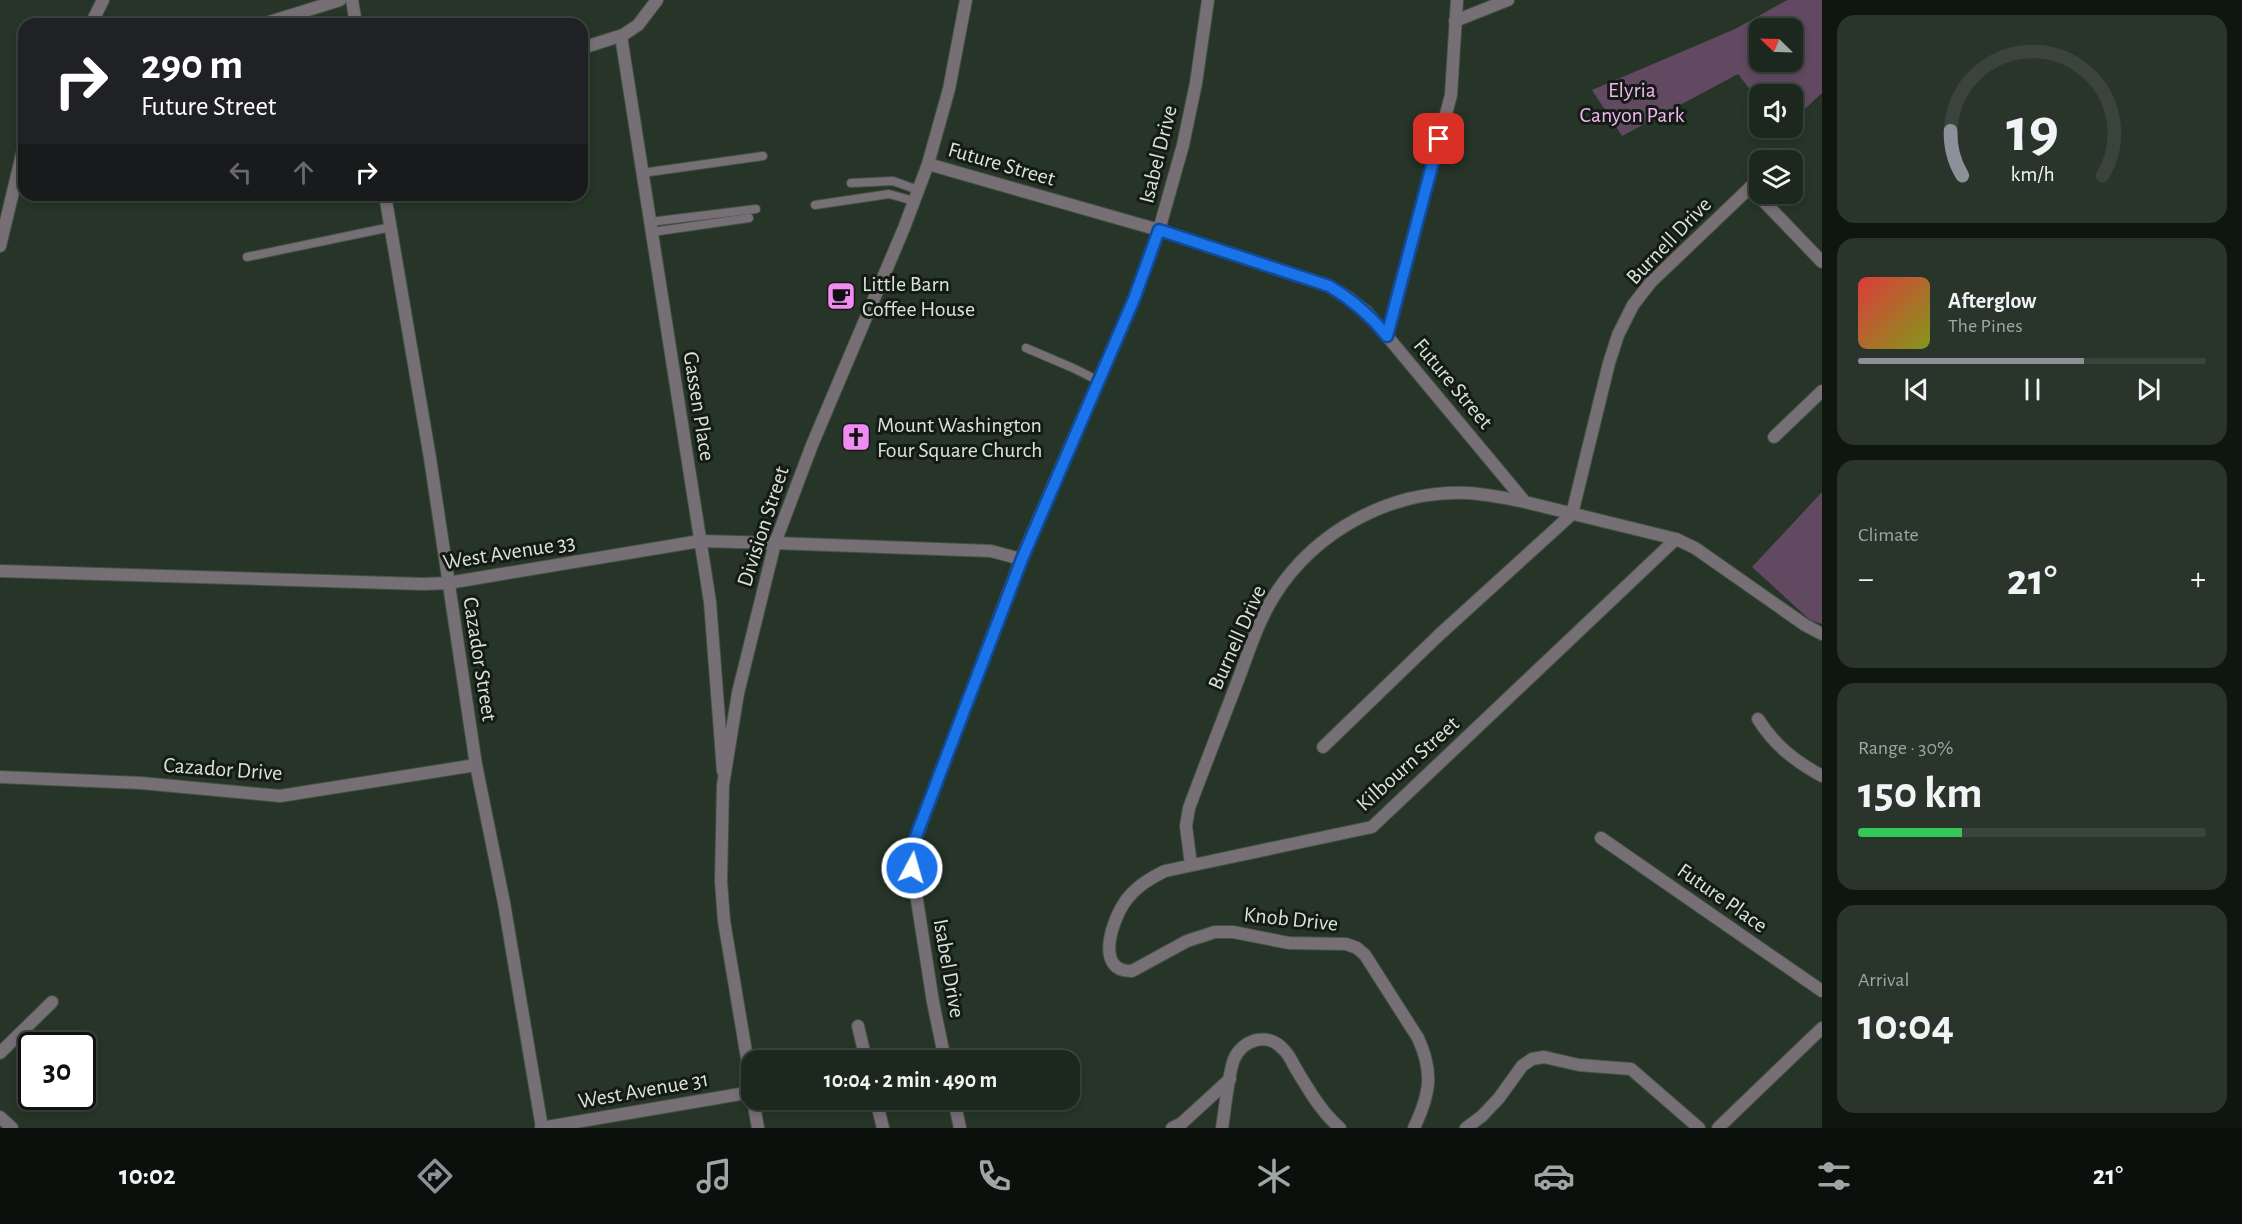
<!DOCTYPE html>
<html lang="en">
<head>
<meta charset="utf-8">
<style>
  :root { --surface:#1c281e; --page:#29342b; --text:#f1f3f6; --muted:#a0a6a4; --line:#3a443c; --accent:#8c9099 }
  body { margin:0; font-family:"Alegreya Sans",sans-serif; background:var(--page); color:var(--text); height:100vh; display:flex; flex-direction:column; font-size:22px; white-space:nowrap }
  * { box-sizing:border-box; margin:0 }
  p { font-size:20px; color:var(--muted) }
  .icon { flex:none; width:33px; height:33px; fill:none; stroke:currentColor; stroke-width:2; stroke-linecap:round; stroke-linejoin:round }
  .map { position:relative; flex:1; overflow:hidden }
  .panel { display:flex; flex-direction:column; gap:15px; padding:15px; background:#0f1610; width:420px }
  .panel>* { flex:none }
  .banner { position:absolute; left:18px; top:18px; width:570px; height:183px; border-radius:18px; box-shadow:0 3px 9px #0003,0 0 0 2px var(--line); background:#202124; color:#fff; overflow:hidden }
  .needle { width:39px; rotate:293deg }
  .tools { position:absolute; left:1749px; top:18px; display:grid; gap:12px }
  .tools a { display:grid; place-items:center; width:54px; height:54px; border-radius:12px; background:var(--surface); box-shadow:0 3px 9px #0003,0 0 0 2px var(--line); font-size:30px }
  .speed { position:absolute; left:18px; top:1032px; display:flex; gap:12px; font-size:30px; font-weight:700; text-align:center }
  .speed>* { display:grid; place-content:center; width:78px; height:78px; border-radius:50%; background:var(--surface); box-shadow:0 3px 9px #0003,0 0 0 2px var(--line); line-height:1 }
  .speed .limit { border:3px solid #111; border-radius:9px; background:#fff; color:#111 }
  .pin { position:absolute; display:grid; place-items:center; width:51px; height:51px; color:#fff; margin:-26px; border-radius:12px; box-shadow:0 3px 9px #0006 }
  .me { position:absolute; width:66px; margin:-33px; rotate:6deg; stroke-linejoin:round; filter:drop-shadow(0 0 4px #0008) }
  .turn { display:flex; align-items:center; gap:21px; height:126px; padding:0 24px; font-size:27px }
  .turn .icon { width:78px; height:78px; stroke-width:2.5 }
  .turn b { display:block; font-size:42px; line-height:51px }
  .lanes { display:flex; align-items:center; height:57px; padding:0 24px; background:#0003; justify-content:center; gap:30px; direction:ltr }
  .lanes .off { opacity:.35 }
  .big { font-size:45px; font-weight:700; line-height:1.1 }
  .panel .widget { flex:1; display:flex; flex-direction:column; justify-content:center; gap:9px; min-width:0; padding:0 21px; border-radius:18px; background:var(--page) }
  .panel .dial { align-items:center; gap:0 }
  .dial svg { height:156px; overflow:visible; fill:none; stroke:var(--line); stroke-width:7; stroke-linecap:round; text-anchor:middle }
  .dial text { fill:var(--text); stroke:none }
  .song { display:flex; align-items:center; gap:18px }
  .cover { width:72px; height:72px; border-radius:9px; background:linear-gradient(135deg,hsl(0 70% 55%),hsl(70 70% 35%)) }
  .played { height:6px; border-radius:3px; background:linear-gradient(90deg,var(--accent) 65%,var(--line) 65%) }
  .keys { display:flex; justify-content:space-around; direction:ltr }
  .heat { display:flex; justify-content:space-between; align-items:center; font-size:33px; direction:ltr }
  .charge { height:9px; border-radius:4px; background:linear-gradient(90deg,#34c759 30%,var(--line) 0) }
  .trip { position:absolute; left:741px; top:1050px; width:339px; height:60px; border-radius:18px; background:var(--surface); box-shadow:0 3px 9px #0003,0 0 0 2px var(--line); font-weight:700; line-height:60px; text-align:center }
  .tab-bar { display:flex; height:96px; justify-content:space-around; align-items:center; background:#0b100c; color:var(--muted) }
  .tab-bar .icon { width:42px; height:42px }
  .tab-bar .selected { color:var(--accent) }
  .tab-bar b { font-size:27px; color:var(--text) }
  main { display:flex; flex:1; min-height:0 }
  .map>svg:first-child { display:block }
</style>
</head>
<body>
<main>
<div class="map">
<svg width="1822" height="1128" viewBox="0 0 1822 1128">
  <rect width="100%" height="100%" fill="#263528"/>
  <!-- green -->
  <g fill="#614961" fill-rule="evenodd">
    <path d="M1787,0H1822V93L1793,120L1792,94H1760L1759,101L1738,74L1622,136L1592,90L1735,29ZM1760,28H1792V62H1760Z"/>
    <path d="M1822,492V624L1810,620L1752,567Z"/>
  </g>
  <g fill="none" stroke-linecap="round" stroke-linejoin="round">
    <!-- service casing -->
    <g stroke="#435144" stroke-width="10">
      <g id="service">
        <path d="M642,173L763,156"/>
        <path d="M851,183L893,181L918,190"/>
        <path d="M815,205L889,194L914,201"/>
        <path d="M650,222L756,209"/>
        <path d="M652,232L749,218"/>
        <path d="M247,257L391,227"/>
        <path d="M1026,348L1073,368L1099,381"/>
      </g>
    </g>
    <!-- minor casing -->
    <g stroke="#435144" stroke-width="14">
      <g id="minor">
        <path d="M352,0L356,24"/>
        <path d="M1455,21L1508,0"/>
        <path d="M91,24L103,0"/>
        <path d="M263,24L340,0"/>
        <path d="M621,36L710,602L723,771"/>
        <path d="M582,48L623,35L638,25L657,0"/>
        <path d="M928,164L1159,230L1329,286L1349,298L1367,312L1525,502L1676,539L1695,548L1805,625L1822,634"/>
        <path d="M1750,187L1822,262"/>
        <path d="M385,195L430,458L476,765L504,903L542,1128"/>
        <path d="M0,246L24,146"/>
        <path d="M1387,336L1451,95L1457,0"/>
        <path d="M1774,437L1822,391"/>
        <path d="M1572,514L1609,363L1618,335L1633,305L1651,282L1760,178"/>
        <path d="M775,543L991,551L1021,559"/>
        <path d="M1758,719C1775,746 1795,761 1822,776"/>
        <path d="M1323,747L1439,635L1572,514"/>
        <path d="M0,777L141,783L280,796L476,765"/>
        <path d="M1601,838L1822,991"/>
        <path d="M1191,865L1186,826L1189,808C1205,765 1222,722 1238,680C1249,651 1258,622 1274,596C1315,531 1390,490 1467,493C1487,494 1506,498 1525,502"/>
        <path d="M858,1026L866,1060"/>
        <path d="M0,1053L52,1002"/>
        <path d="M945,1060L933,1002L912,868L911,851L1021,559L1134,299L1159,230L1183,145L1196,83L1208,0"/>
        <path d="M876,1100L883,1128"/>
        <path d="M954,1100L960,1128"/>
        <path d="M0,1117L12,1128"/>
        <path d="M541,1128L752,1092"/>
        <path d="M1172,1128L1182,1123L1230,1079"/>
        <path d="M1222,1128C1225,1110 1228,1075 1234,1059C1243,1039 1268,1032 1283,1049C1289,1054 1292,1062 1296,1069C1309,1090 1321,1112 1340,1128"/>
        <path d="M1414,1128C1430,1094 1434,1073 1418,1038L1365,955L1357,948L1346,944L1289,943L1233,932H1215L1187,941L1132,971C1093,972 1113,917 1127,899C1137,886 1150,878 1165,871L1372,827L1676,539"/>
        <path d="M1466,1128L1482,1116L1499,1098L1522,1066L1532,1059L1544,1057L1579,1065L1631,1069L1699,1128"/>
        <path d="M1718,1128L1822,1028"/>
      </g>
    </g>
    <!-- tertiary casing -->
    <g stroke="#435144" stroke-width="14">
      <g id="tertiary">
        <path d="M0,571L423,584L448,583L700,541L775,543"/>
        <path d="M752,1088L724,921L721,881L723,785L738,693L775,543L812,445L904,228L928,164L949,89L966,0"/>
        <path d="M753,1100L758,1128"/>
      </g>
    </g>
    <!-- service -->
    <use href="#service" stroke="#766f76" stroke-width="8"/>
    <!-- minor -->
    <use href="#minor" stroke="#766f76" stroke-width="12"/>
    <!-- tertiary -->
    <use href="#tertiary" stroke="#766f76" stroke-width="12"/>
  </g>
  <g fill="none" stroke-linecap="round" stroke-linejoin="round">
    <!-- route casing -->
    <g stroke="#114b97" stroke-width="15">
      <path id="route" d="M912,868L911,851L918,831L1022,559L1134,299L1159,230L1329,286C1353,300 1370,315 1387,336L1439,139"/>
    </g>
    <!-- route -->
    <use href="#route" stroke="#1a73e8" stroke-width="10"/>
  </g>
  <!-- icons -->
  <defs>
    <g id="cafe-square" transform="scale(1.5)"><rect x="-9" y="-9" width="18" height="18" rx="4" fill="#f28af3" stroke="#141b15"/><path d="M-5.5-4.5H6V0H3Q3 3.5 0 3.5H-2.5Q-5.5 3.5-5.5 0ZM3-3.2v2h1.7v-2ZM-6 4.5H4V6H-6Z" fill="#111"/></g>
    <g id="church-square" transform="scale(1.5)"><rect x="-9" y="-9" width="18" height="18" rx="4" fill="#f28af3" stroke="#141b15"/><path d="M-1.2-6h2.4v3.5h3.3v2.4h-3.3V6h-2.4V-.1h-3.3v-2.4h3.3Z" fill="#111"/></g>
  </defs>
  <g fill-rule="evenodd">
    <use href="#cafe-square" x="841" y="296"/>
    <use href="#church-square" x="856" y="437"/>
  </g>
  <g text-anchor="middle" stroke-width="6" stroke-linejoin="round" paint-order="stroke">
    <!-- park labels -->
    <g font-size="22" fill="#f2b6f1" stroke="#141b15">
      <text x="1632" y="97">Elyria<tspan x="1632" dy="25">Canyon Park</tspan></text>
    </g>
    <!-- street labels -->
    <g font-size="22" fill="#d9e3da" stroke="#141b15">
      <text transform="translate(1157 154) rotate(-76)" y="8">Isabel Drive</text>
      <text transform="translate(1002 163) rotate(16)" y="8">Future Street</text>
      <text transform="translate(1668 240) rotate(-46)" y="8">Burnell Drive</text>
      <text transform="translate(1454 383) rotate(50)" y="8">Future Street</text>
      <text transform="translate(700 406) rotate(81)" y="8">Gassen Place</text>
      <text transform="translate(762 526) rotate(-72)" y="8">Division Street</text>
      <text transform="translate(509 551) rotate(-9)" y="8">West Avenue 33</text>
      <text transform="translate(1236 637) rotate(-66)" y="8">Burnell Drive</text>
      <text transform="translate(481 659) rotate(81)" y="8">Cazador Street</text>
      <text transform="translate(1407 763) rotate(-42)" y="8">Kilbourn Street</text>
      <text transform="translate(223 768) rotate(4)" y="8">Cazador Drive</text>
      <text transform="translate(1723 897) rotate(35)" y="8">Future Place</text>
      <text transform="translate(1291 918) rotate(6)" y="8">Knob Drive</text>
      <text transform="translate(950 968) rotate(80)" y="8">Isabel Drive</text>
      <text transform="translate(643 1089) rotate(-10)" y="8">West Avenue 31</text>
    </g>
    <!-- poi labels -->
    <g font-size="22" fill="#d9e3da" stroke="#141b15" text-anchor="start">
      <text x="862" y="291">Little Barn<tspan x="862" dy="25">Coffee House</tspan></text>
      <text x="877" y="432">Mount Washington<tspan x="877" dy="25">Four Square Church</tspan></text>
    </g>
  </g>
</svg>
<div class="tools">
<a><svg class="needle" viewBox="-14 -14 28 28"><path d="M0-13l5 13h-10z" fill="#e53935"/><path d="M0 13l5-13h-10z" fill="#a0a6a4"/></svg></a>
<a><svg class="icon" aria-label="sound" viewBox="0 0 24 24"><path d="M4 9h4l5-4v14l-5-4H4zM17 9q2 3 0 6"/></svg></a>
<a><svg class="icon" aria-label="layers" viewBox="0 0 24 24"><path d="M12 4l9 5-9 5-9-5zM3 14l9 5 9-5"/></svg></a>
</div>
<div class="speed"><div class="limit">30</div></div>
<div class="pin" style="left:1439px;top:139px;background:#d93025"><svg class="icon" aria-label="arrive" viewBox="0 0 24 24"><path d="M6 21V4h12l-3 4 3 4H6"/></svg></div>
<svg class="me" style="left:912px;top:868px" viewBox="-20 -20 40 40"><circle r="17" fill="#1a73e8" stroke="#fff" stroke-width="3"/><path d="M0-11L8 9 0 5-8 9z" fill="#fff"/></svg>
<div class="trip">10:04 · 2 min · 490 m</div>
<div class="banner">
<div class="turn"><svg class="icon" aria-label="right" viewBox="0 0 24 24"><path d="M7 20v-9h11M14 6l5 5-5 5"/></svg><div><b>290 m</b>Future Street</div></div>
<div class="lanes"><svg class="icon off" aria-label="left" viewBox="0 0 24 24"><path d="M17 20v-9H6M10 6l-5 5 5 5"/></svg><svg class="icon off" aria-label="ahead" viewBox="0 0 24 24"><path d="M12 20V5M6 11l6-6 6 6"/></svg><svg class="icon" aria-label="right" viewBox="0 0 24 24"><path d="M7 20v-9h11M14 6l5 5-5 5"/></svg></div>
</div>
</div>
<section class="panel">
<div class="widget dial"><svg viewBox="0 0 100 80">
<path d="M14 69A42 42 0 1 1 86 69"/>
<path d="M14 69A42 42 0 0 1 8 46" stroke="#8c9099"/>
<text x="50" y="56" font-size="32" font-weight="700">19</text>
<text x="50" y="72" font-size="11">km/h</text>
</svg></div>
<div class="widget">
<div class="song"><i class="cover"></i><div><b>Afterglow</b><p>The Pines</p></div></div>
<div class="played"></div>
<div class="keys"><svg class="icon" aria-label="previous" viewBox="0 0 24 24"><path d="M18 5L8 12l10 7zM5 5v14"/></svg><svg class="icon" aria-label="pause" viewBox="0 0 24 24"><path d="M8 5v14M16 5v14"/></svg><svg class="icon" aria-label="next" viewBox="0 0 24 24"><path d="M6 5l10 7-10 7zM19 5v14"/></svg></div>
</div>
<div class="widget"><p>Climate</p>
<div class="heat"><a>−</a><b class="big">21°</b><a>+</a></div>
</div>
<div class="widget"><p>Range · 30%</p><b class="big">150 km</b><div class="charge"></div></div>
<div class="widget"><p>Arrival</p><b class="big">10:04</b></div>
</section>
</main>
<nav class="tab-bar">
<b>10:02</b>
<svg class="icon selected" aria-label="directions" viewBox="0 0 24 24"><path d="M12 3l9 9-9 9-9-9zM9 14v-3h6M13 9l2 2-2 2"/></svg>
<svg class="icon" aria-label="music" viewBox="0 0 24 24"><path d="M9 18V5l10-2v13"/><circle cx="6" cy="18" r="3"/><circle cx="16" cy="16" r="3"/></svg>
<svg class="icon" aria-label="phone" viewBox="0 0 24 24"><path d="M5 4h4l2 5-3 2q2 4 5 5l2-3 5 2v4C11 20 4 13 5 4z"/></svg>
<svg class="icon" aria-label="climate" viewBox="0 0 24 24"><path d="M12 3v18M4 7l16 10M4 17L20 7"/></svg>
<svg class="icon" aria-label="car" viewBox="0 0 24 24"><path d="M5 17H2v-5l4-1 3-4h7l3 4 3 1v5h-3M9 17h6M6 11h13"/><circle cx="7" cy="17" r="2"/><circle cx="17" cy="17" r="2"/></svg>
<svg class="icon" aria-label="filters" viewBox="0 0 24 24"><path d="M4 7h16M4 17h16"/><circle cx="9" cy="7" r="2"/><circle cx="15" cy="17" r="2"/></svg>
<b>21°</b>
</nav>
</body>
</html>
